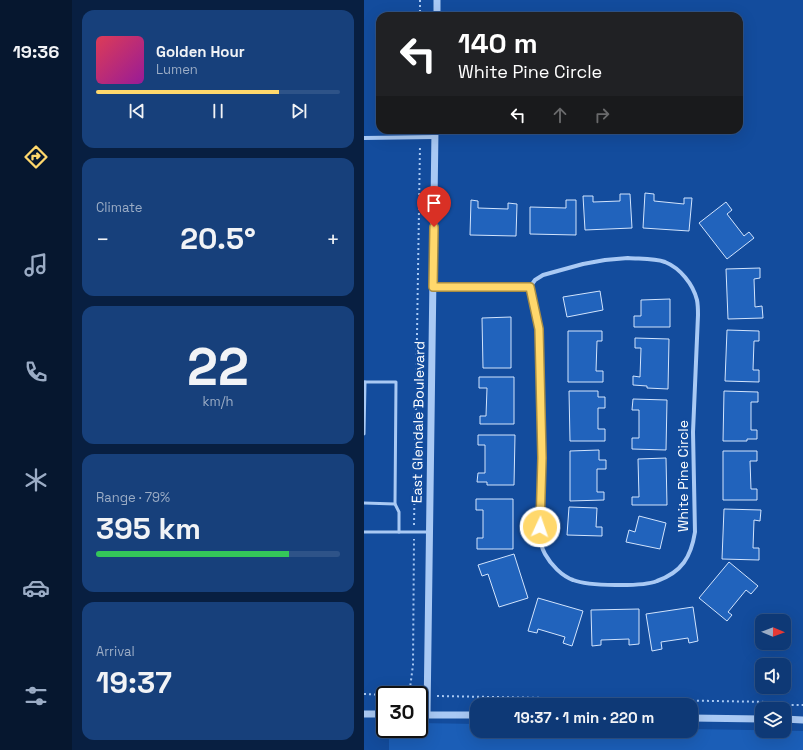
<!DOCTYPE html>
<html lang="en">
<head>
<meta charset="utf-8">
<style>
  :root { --surface:#0e3976; --page:#17407b; --text:#f1f3f6; --muted:#9bacc5; --line:#2e5388; --accent:#ffd86c }
  body { margin:0; font-family:"Space Grotesk",sans-serif; background:var(--page); color:var(--text); height:100vh; display:flex; flex-direction:column; font-size:15px; white-space:nowrap }
  * { box-sizing:border-box; margin:0 }
  p { font-size:13px; color:var(--muted) }
  .icon { flex:none; width:22px; height:22px; fill:none; stroke:currentColor; stroke-width:2; stroke-linecap:round; stroke-linejoin:round }
  .map { position:relative; flex:1; overflow:hidden }
  .details { display:flex; flex-direction:column; gap:10px; padding:10px; background:#081f41; width:292px }
  .details>* { flex:none }
  .hud { position:absolute; left:12px; top:12px; width:367px; height:122px; border-radius:12px; box-shadow:0 4px 16px #0002,0 0 0 1px var(--line); background:#202124; color:#fff; overflow:hidden }
  .needle { width:26px; rotate:91deg }
  .tools { position:absolute; left:391px; top:614px; display:grid; gap:8px }
  .tools a { display:grid; place-items:center; width:36px; height:36px; border-radius:8px; background:var(--surface); box-shadow:0 4px 16px #0002,0 0 0 1px var(--line); font-size:20px }
  .speed { position:absolute; left:12px; top:686px; display:flex; gap:8px; font-size:20px; font-weight:700; text-align:center }
  .speed>* { display:grid; place-content:center; width:52px; height:52px; border-radius:50%; background:var(--surface); box-shadow:0 4px 16px #0002,0 0 0 1px var(--line); line-height:1 }
  .speed .limit { border:2px solid #111; border-radius:6px; background:#fff; color:#111 }
  .pin { position:absolute; display:grid; place-items:center; width:34px; height:34px; color:#fff; margin:-41px -17px; border-radius:50% 50% 50% 0; rotate:-45deg; box-shadow:0 0 4px #0007 }
  .pin .icon { rotate:45deg }
  .me { position:absolute; width:44px; margin:-22px; rotate:3deg; stroke-linejoin:round; filter:drop-shadow(0 0 3px #0008) }
  .turn { display:flex; align-items:center; gap:14px; height:84px; padding:0 16px; font-size:18px }
  .turn .icon { width:52px; height:52px; stroke-width:2.5 }
  .turn b { display:block; font-size:28px; line-height:34px }
  .lanes { display:flex; align-items:center; height:38px; padding:0 16px; background:#0003; justify-content:center; gap:20px; direction:ltr }
  .lanes .off { opacity:.35 }
  .big { font-size:30px; font-weight:700; line-height:1.1 }
  .details .tile { flex:1; display:flex; flex-direction:column; justify-content:center; gap:6px; min-width:0; padding:0 14px; border-radius:12px; background:var(--page) }
  .details .dial { align-items:center; gap:0 }
  .dial b { font-size:52px; line-height:1 }
  .song { display:flex; align-items:center; gap:12px }
  .cover { width:48px; height:48px; border-radius:6px; background:linear-gradient(135deg,hsl(350 70% 55%),hsl(300 70% 35%)) }
  .played { height:4px; border-radius:2px; background:linear-gradient(90deg,var(--accent) 75%,var(--line) 75%) }
  .keys { display:flex; justify-content:space-around; direction:ltr }
  .heat { display:flex; justify-content:space-between; align-items:center; font-size:22px; direction:ltr }
  .charge { height:6px; border-radius:3px; background:linear-gradient(90deg,#34c759 79%,var(--line) 0) }
  .trip { position:absolute; left:106px; top:698px; width:228px; height:40px; border-radius:12px; background:var(--surface); box-shadow:0 4px 16px #0002,0 0 0 1px var(--line); font-weight:700; line-height:40px; text-align:center }
  main { display:flex; flex:1; min-height:0 }
  .tabs { display:flex; flex-direction:column; width:72px; justify-content:space-around; align-items:center; background:#06172f; color:var(--muted) }
  .tabs .icon { width:28px; height:28px }
  .tabs .selected { color:var(--accent) }
  .tabs b { font-size:18px; color:var(--text) }
  .map>svg:first-child { display:block }
</style>
</head>
<body>
<main>
<nav class="tabs">
<b>19:36</b>
<svg class="icon selected" aria-label="directions" viewBox="0 0 24 24"><path d="M12 3l9 9-9 9-9-9zM9 14v-3h6M13 9l2 2-2 2"/></svg>
<svg class="icon" aria-label="music" viewBox="0 0 24 24"><path d="M9 18V5l10-2v13"/><circle cx="6" cy="18" r="3"/><circle cx="16" cy="16" r="3"/></svg>
<svg class="icon" aria-label="phone" viewBox="0 0 24 24"><path d="M5 4h4l2 5-3 2q2 4 5 5l2-3 5 2v4C11 20 4 13 5 4z"/></svg>
<svg class="icon" aria-label="climate" viewBox="0 0 24 24"><path d="M12 3v18M4 7l16 10M4 17L20 7"/></svg>
<svg class="icon" aria-label="car" viewBox="0 0 24 24"><path d="M5 17H2v-5l4-1 3-4h7l3 4 3 1v5h-3M9 17h6M6 11h13"/><circle cx="7" cy="17" r="2"/><circle cx="17" cy="17" r="2"/></svg>
<svg class="icon" aria-label="filters" viewBox="0 0 24 24"><path d="M4 7h16M4 17h16"/><circle cx="9" cy="7" r="2"/><circle cx="15" cy="17" r="2"/></svg>
</nav>
<section class="details">
<div class="tile">
<div class="song"><i class="cover"></i><div><b>Golden Hour</b><p>Lumen</p></div></div>
<div class="played"></div>
<div class="keys"><svg class="icon" aria-label="previous" viewBox="0 0 24 24"><path d="M18 5L8 12l10 7zM5 5v14"/></svg><svg class="icon" aria-label="pause" viewBox="0 0 24 24"><path d="M8 5v14M16 5v14"/></svg><svg class="icon" aria-label="next" viewBox="0 0 24 24"><path d="M6 5l10 7-10 7zM19 5v14"/></svg></div>
</div>
<div class="tile"><p>Climate</p>
<div class="heat"><a>−</a><b class="big">20.5°</b><a>+</a></div>
</div>
<div class="tile dial"><b>22</b><p>km/h</p></div>
<div class="tile"><p>Range · 79%</p><b class="big">395 km</b><div class="charge"></div></div>
<div class="tile"><p>Arrival</p><b class="big">19:37</b></div>
</section>
<div class="map">
<svg width="439" height="750" viewBox="0 0 439 750">
  <rect width="100%" height="100%" fill="#134c9d"/>
  <!-- green -->
  <path fill="#1b5eb7" d="M55,723L113,724V731H327V729L439,731V750H25V729H55Z"/>
  <!-- building -->
  <g fill="#2163bc" stroke="#d2e4fd">
    <path d="M229,130H251V133L229,134Z"/>
    <path d="M281,193L290,194V201L320,204V198H328L325,231L279,228Z"/>
    <path d="M256,194H266L268,228L221,230L219,196H229V202L256,201Z"/>
    <path d="M107,200L114,201V208L144,209V203L153,204L152,236L106,235Z"/>
    <path d="M202,200H212V235L166,234V207L202,208Z"/>
    <path d="M362,202L368,210L363,214L380,236L385,232L390,238L363,259L335,223Z"/>
    <path d="M396,268V278L390,279L391,307L398,306L399,318L364,319L362,269Z"/>
    <path d="M236,291L239,310L203,317L199,297Z"/>
    <path d="M306,299V327H270V316H277V300Z"/>
    <path d="M147,317V368H119L118,318Z"/>
    <path d="M363,330L395,331V341H390L389,370H395V382L361,381Z"/>
    <path d="M204,331H238V341H233L232,371H239V382H204Z"/>
    <path d="M271,338L305,339L304,389L283,388V386L269,385V376L276,377L277,348H271Z"/>
    <path d="M115,377H150V424H116V416H122L123,388H115Z"/>
    <path d="M205,391H234V397H241V408H234V429H241V441H206Z"/>
    <path d="M360,391L394,392V402H387V430H393V439H383V441H359Z"/>
    <path d="M269,399L303,400L302,450L268,449V438H275V410H268Z"/>
    <path d="M114,435H151L150,485H123V482H113L114,473H121V445H114Z"/>
    <path d="M235,450V460H242V469H233V492H240V500L206,501V451Z"/>
    <path d="M359,451H393V461H386L387,489H393V500H359Z"/>
    <path d="M302,458L303,505H268V497H275L274,459Z"/>
    <path d="M112,499H149V549H113V538H119V510H112Z"/>
    <path d="M205,507L233,508L232,527H238V536L203,535Z"/>
    <path d="M360,509L397,510L396,521L390,520L389,548H395V560L358,559Z"/>
    <path d="M275,516L302,523L296,549L262,542L265,530L271,532Z"/>
    <path d="M150,554L164,598L135,607L124,574L118,576L114,565Z"/>
    <path d="M365,562L394,586L387,594L382,590L364,612L368,615L363,621L335,598Z"/>
    <path d="M174,598L219,611L208,646L199,643L201,637L174,629L173,633L164,631Z"/>
    <path d="M329,607L334,641L325,643L324,638L297,642L298,649L288,651L282,614Z"/>
    <path d="M275,609V644L265,645V639L237,640V645L228,646L227,610Z"/>
  </g>
  <g fill="none" stroke-linecap="round" stroke-linejoin="round">
    <!-- path -->
    <g stroke="#a9c9f4" stroke-width="2" stroke-dasharray="2 3" stroke-linecap="butt">
      <path d="M56,0V16"/>
      <path d="M50,525L56,145"/>
      <path d="M0,694L25,695"/>
      <path d="M48,695L46,688L49,665L50,539"/>
      <path d="M73,696L406,702L420,705H439"/>
    </g>
    <!-- service -->
    <g stroke="#a9c9f4" stroke-width="3">
      <path d="M0,382H32L31,504L35,512V532"/>
      <path d="M0,434L1,382"/>
      <path d="M0,503L31,504"/>
      <path d="M0,532H65"/>
    </g>
    <!-- minor -->
    <g stroke="#a9c9f4" stroke-width="4">
      <path d="M0,138L71,137"/>
      <path d="M264,258C276,259 290,258 301,262C316,268 329,284 333,300C334,305 334,310 334,315L329,432L331,532C327,557 318,572 293,581C279,587 224,586 209,580C198,576 187,565 181,554C170,535 178,493 178,471C179,441 177,412 177,383C176,365 177,346 175,329C174,314 168,301 166,287L171,280L179,275L219,264L241,260Z"/>
      <path d="M69,287H166"/>
    </g>
    <!-- tertiary -->
    <g stroke="#a9c9f4" stroke-width="7">
      <path d="M73,16V0"/>
      <path d="M0,714H21"/>
      <path d="M55,715H113"/>
      <path d="M63,715L71,130"/>
      <path d="M327,718L398,719"/>
      <path d="M420,719L439,720"/>
    </g>
  </g>
  <g fill="none" stroke-linecap="round" stroke-linejoin="round">
    <!-- route casing -->
    <g stroke="#a68c46" stroke-width="10">
      <path id="route" d="M70,227L69,287H166L175,329L178,458L176,527"/>
    </g>
    <!-- route -->
    <use href="#route" stroke="#ffd86c" stroke-width="7"/>
  </g>
  <g text-anchor="middle" stroke-width="4" stroke-linejoin="round" paint-order="stroke">
    <!-- street labels -->
    <g font-size="14" fill="#fff" stroke="#134c9d">
      <text transform="translate(54 422) rotate(-89)" y="5">East Glendale Boulevard</text>
      <text transform="translate(319 476) rotate(-90)" y="5">White Pine Circle</text>
    </g>
  </g>
</svg>
<div class="tools">
<a><svg class="needle" viewBox="-14 -14 28 28"><path d="M0-13l5 13h-10z" fill="#e53935"/><path d="M0 13l5-13h-10z" fill="#9bacc5"/></svg></a>
<a><svg class="icon" aria-label="sound" viewBox="0 0 24 24"><path d="M4 9h4l5-4v14l-5-4H4zM17 9q2 3 0 6"/></svg></a>
<a><svg class="icon" aria-label="layers" viewBox="0 0 24 24"><path d="M12 4l9 5-9 5-9-5zM3 14l9 5 9-5"/></svg></a>
</div>
<div class="speed"><div class="limit">30</div></div>
<div class="pin" style="left:70px;top:227px;background:#d93025"><svg class="icon" aria-label="arrive" viewBox="0 0 24 24"><path d="M6 21V4h12l-3 4 3 4H6"/></svg></div>
<svg class="me" style="left:176px;top:527px" viewBox="-20 -20 40 40"><circle r="17" fill="#ffd86c" stroke="#fff" stroke-width="3"/><path d="M0-11L8 9 0 5-8 9z" fill="#fff"/></svg>
<div class="trip">19:37 · 1 min · 220 m</div>
<div class="hud">
<div class="turn"><svg class="icon" aria-label="left" viewBox="0 0 24 24"><path d="M17 20v-9H6M10 6l-5 5 5 5"/></svg><div><b>140 m</b>White Pine Circle</div></div>
<div class="lanes"><svg class="icon" aria-label="left" viewBox="0 0 24 24"><path d="M17 20v-9H6M10 6l-5 5 5 5"/></svg><svg class="icon off" aria-label="ahead" viewBox="0 0 24 24"><path d="M12 20V5M6 11l6-6 6 6"/></svg><svg class="icon off" aria-label="right" viewBox="0 0 24 24"><path d="M7 20v-9h11M14 6l5 5-5 5"/></svg></div>
</div>
</div>
</main>
</body>
</html>
